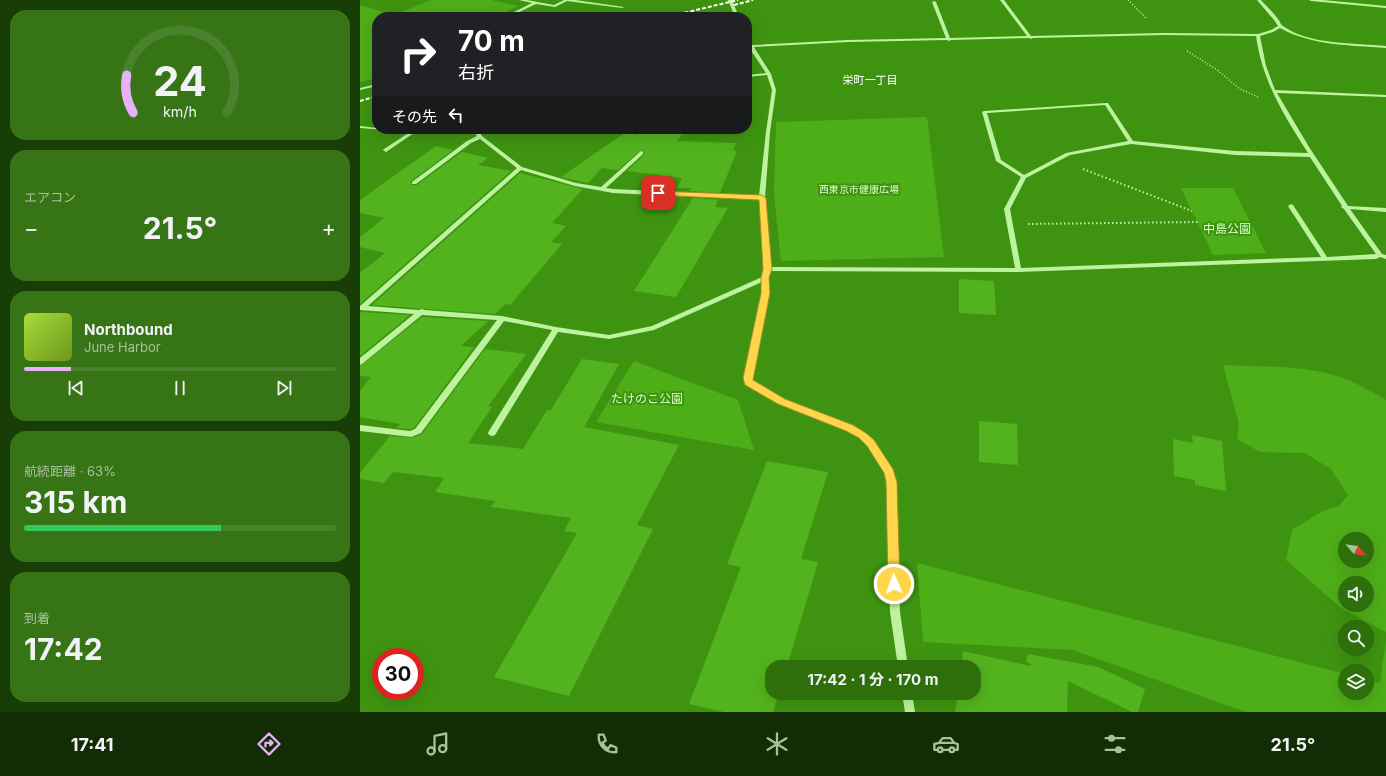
<!DOCTYPE html>
<html lang="ja">
<head>
<meta charset="utf-8">
<style>
  :root { --surface:#2e6f0c; --page:#367415; --text:#f1f3f6; --muted:#a7c19d; --line:#49812d; --accent:#e9b1fa }
  body { margin:0; font-family:Inter,"Noto Sans JP",sans-serif; background:var(--page); color:var(--text); height:100vh; display:flex; flex-direction:column; font-size:15px; white-space:nowrap }
  * { box-sizing:border-box; margin:0 }
  p { font-size:13px; color:var(--muted) }
  .icon { flex:none; width:22px; height:22px; fill:none; stroke:currentColor; stroke-width:2; stroke-linecap:round; stroke-linejoin:round }
  .map { position:relative; flex:1; overflow:hidden }
  .drawer { display:flex; flex-direction:column; gap:10px; padding:10px; background:#193d07; width:360px }
  .drawer>* { flex:none }
  .guide { position:absolute; left:12px; top:12px; width:380px; height:122px; border-radius:16px; box-shadow:0 4px 16px #0002; background:#202124; color:#fff; overflow:hidden }
  .needle { width:26px; rotate:118deg }
  .tools { position:absolute; left:978px; top:532px; display:grid; gap:8px }
  .tools a { display:grid; place-items:center; width:36px; height:36px; border-radius:50%; background:var(--surface); box-shadow:0 4px 16px #0002; font-size:20px }
  .speed { position:absolute; left:12px; top:648px; display:flex; gap:8px; font-size:20px; font-weight:700; text-align:center }
  .speed>* { display:grid; place-content:center; width:52px; height:52px; border-radius:50%; background:var(--surface); box-shadow:0 4px 16px #0002; line-height:1 }
  .speed .limit { border:6px solid #d22; background:#fff; color:#111 }
  .pin { position:absolute; display:grid; place-items:center; width:34px; height:34px; color:#fff; margin:-17px; border-radius:8px; box-shadow:0 2px 6px #0006 }
  .me { position:absolute; width:44px; margin:-22px; rotate:358deg; stroke-linejoin:round; filter:drop-shadow(0 0 3px #0008) }
  .turn { display:flex; align-items:center; gap:14px; height:84px; padding:0 20px; font-size:18px }
  .turn .icon { width:52px; height:52px; stroke-width:2.5 }
  .turn b { display:block; font-size:28px; line-height:34px }
  .then { display:flex; align-items:center; height:38px; padding:0 20px; background:#0003; gap:8px; font-size:15px }
  .big { font-size:30px; font-weight:700; line-height:1.1 }
  .drawer .tile { flex:1; display:flex; flex-direction:column; justify-content:center; gap:6px; min-width:0; padding:0 14px; border-radius:16px; background:var(--page) }
  .drawer .dial { align-items:center; gap:0 }
  .dial svg { height:104px; overflow:visible; fill:none; stroke:var(--line); stroke-width:7; stroke-linecap:round; text-anchor:middle }
  .dial text { fill:var(--text); stroke:none }
  .song { display:flex; align-items:center; gap:12px }
  .cover { width:48px; height:48px; border-radius:6px; background:linear-gradient(135deg,hsl(80 70% 55%),hsl(80 70% 35%)) }
  .played { height:4px; border-radius:2px; background:linear-gradient(90deg,var(--accent) 15%,var(--line) 15%) }
  .keys { display:flex; justify-content:space-around; direction:ltr }
  .heat { display:flex; justify-content:space-between; align-items:center; font-size:22px; direction:ltr }
  .charge { height:6px; border-radius:3px; background:linear-gradient(90deg,#34c759 63%,var(--line) 0) }
  .trip { position:absolute; left:405px; top:660px; width:216px; height:40px; border-radius:16px; background:var(--surface); box-shadow:0 4px 16px #0002; font-weight:700; line-height:40px; text-align:center }
  .tabs { display:flex; height:64px; justify-content:space-around; align-items:center; background:#122c05; color:var(--muted) }
  .tabs .icon { width:28px; height:28px }
  .tabs .on { color:var(--accent) }
  .tabs b { font-size:18px; color:var(--text) }
  main { display:flex; flex:1; min-height:0 }
  .map>svg:first-child { display:block }
</style>
</head>
<body>
<main>
<section class="drawer">
<div class="tile dial"><svg viewBox="0 0 100 80">
<path d="M14 69A42 42 0 1 1 86 69"/>
<path d="M14 69A42 42 0 0 1 9 40" stroke="#e9b1fa"/>
<text x="50" y="56" font-size="32" font-weight="700">24</text>
<text x="50" y="72" font-size="11">km/h</text>
</svg></div>
<div class="tile"><p>エアコン</p>
<div class="heat"><a>−</a><b class="big">21.5°</b><a>+</a></div>
</div>
<div class="tile">
<div class="song"><i class="cover"></i><div><b>Northbound</b><p>June Harbor</p></div></div>
<div class="played"></div>
<div class="keys"><svg class="icon" aria-label="previous" viewBox="0 0 24 24"><path d="M18 5L8 12l10 7zM5 5v14"/></svg><svg class="icon" aria-label="pause" viewBox="0 0 24 24"><path d="M8 5v14M16 5v14"/></svg><svg class="icon" aria-label="next" viewBox="0 0 24 24"><path d="M6 5l10 7-10 7zM19 5v14"/></svg></div>
</div>
<div class="tile"><p>航続距離 · 63%</p><b class="big">315 km</b><div class="charge"></div></div>
<div class="tile"><p>到着</p><b class="big">17:42</b></div>
</section>
<div class="map">
<svg width="1026" height="712" viewBox="0 0 1026 712">
  <rect width="100%" height="100%" fill="#3e9410"/>
  <!-- green -->
  <g fill="#4eae18" fill-rule="evenodd">
    <path d="M71,0H131L158,6L134,17H17V78L0,82V5L34,15Z"/>
    <path d="M567,117L584,257L421,261L414,194L416,122Z"/>
    <path d="M821,188H873L906,253L853,255Z"/>
    <path d="M274,361L378,400L394,450L236,422Z"/>
    <path d="M863,365C899,367 938,365 973,375C992,380 1009,390 1026,400V632L981,608L926,560L932,530L963,511L979,506L988,495L971,469L945,453L900,452L877,439L879,424ZM985,539H1007V561H985ZM985,583H1007V605H985Z"/>
    <path d="M557,563L985,674V693H1007V680L1020,683L1026,640V712H886L713,650L563,642Z"/>
  </g>
  <!-- building -->
  <g fill="#53b31e">
    <path d="M292,129H325L317,141L376,143L373,150L377,151L360,193L330,191L331,188H317L322,178L267,171L284,155V152L281,150L258,170L242,168L228,183L201,177L266,132L277,135L282,131L289,133Z"/>
    <path d="M76,146L93,150L51,181V185H57L102,152L128,158L118,165L151,171L0,304V273L25,253L0,247V237L24,218L0,213V200Z"/>
    <path d="M160,173L223,189L192,223L206,226L191,242L202,244L150,305L145,304L135,314L12,305Z"/>
    <path d="M333,198L358,200L355,207L368,208L316,297L274,291Z"/>
    <path d="M599,279L634,281L636,315L599,313Z"/>
    <path d="M0,312L50,315L0,356Z"/>
    <path d="M62,317L128,321L101,346L114,347L54,428L50,429L37,428L40,424L0,417V391L11,377L0,376V366Z"/>
    <path d="M125,349L166,354L128,406L132,407L108,443L163,449L187,410H191L222,359L259,364L224,427L319,445L277,525L293,529L209,696L134,677L217,533L204,531L211,518L131,507L135,501L75,492L84,478L33,472L24,483L0,479V473L30,436L51,438L62,434Z"/>
    <path d="M619,421L657,424L658,465L619,462Z"/>
    <path d="M832,435L862,441L866,491L835,485V480L814,476L813,439L833,443Z"/>
    <path d="M407,461L468,472L441,559L458,562L427,667H412V693H419L413,712H364L329,704L381,567L367,564Z"/>
    <path d="M603,651L671,666V664L666,661L668,654L738,667L785,689L778,712H772L708,681L707,712H595L598,693H614V667H601Z"/>
  </g>
  <g fill="none" stroke-linecap="round" stroke-linejoin="round">
    <!-- path-far1 -->
    <g stroke="#bdf39e" stroke-width="1.5" stroke-dasharray="1 2" stroke-linecap="butt">
      <path d="M768,0L786,18"/>
      <path d="M827,51L856,69L880,89L898,97"/>
    </g>
    <!-- path -->
    <g stroke="#bdf39e" stroke-width="2" stroke-dasharray="1.5 2.5" stroke-linecap="butt">
      <path d="M723,169L832,211"/>
      <path d="M668,224L838,222"/>
    </g>
    <!-- minor -->
    <g fill="#bdf39e" fill-rule="evenodd">
      <path d="M159,0H167L194,5L204,0H215L264,7L262,8L207,1L195,7L176,4L149,17H144L172,3Z"/>
      <path d="M368,0H372L379,17H375Z"/>
      <path d="M640,0H644L671,36L803,33L898,34L911,30L918,26L914,20L897,0H901C906,6 913,12 918,19C920,21 920,24 923,26C949,45 995,43 1026,46V48C990,45 953,46 920,28L913,32L900,36L906,66L915,90L1026,95V97L917,93L949,147L988,206L1026,208V212L990,209L1022,254L1026,255V259L1020,257L1016,259L658,272L410,271L408,278V293L392,378V381L419,397L488,424L502,431L516,443L527,461L535,482L540,612L548,667H538L530,612L527,482C523,467 517,453 505,442C491,430 472,424 455,418C436,411 417,403 399,393C393,389 386,385 384,378L402,293V282L294,330L249,339L198,332L135,435L132,436L129,435L128,433L129,431L192,330L144,321L61,433L51,437L0,431V425L50,431L55,429L137,320L62,315L2,364L0,365V358L54,314L0,310V306L157,168L120,139L111,143L56,184H52V182L107,141L117,136L112,129H117L122,136L162,167L216,183L241,187L281,151L283,152V154L246,188L253,189L399,196L406,132L412,90L407,75L387,77V75L406,73L388,46L387,39L392,45L488,40L586,38L572,2L574,1L576,2L590,38L667,36ZM803,35L896,36C902,80 924,116 948,153L875,151L773,141L748,103H746L624,111L622,112L636,161L661,177L644,209L655,268L411,267L405,198L410,132L416,90L411,74L394,47L488,42L587,40L589,41L591,40L669,38L671,39L673,38ZM745,105L768,141L706,153L664,175L641,160L627,113ZM771,144L875,155L950,157L982,206L981,207L984,209L1016,254L967,257L933,205L931,204L928,206L961,257L661,268L650,209L666,178L710,155ZM161,170L215,186L253,193L399,200L405,269L402,277L292,326L249,335L196,327L142,316L65,310L62,309L59,310L8,306Z"/>
      <path d="M949,0H963L1026,6V8L951,1Z"/>
      <path d="M17,84V86L0,90V88Z"/>
      <path d="M0,126L17,128V129H60L26,152L23,150L24,149L50,132L0,128Z"/>
      <path d="M542,693H552L555,712H545Z"/>
    </g>
    <!-- rail -->
    <g stroke="#fff" stroke-width="2" stroke-dasharray="4 2" stroke-linecap="butt">
      <path d="M374,5L393,0"/>
      <path d="M307,17L378,0"/>
      <path d="M0,101L17,96"/>
    </g>
  </g>
  <!-- route -->
  <path fill="#ffd54a" stroke="#a68a30" d="M298,191L402,195L406,198L412,269L409,278L410,293L393,380L425,399L493,425L506,433L514,440L533,469L537,482L540,584L538,587L534,589L530,587L528,584L526,482L524,473L507,446L499,438L486,431L418,404L385,385L383,378L401,293V278L403,269L399,200L296,195V192Z"/>
  <g text-anchor="middle" stroke-width="4" stroke-linejoin="round" paint-order="stroke">
    <!-- far-park labels -->
    <g font-size="10" fill="#dafec5" stroke="#3e9410">
      <text x="499" y="193">西東京市健康広場</text>
    </g>
    <!-- far-neighbourhood labels -->
    <g font-size="11" fill="#fff" stroke="#3e9410">
      <text x="510" y="84">栄町一丁目</text>
    </g>
    <!-- park labels -->
    <g font-size="12" fill="#dafec5" stroke="#3e9410">
      <text x="867" y="233">中島公園</text>
      <text x="287" y="403">たけのこ公園</text>
    </g>
  </g>
</svg>
<div class="tools">
<a><svg class="needle" viewBox="-14 -14 28 28"><path d="M0-13l5 13h-10z" fill="#e53935"/><path d="M0 13l5-13h-10z" fill="#a7c19d"/></svg></a>
<a><svg class="icon" aria-label="sound" viewBox="0 0 24 24"><path d="M4 9h4l5-4v14l-5-4H4zM17 9q2 3 0 6"/></svg></a>
<a><svg class="icon" aria-label="search" viewBox="0 0 24 24"><circle cx="10" cy="10" r="6"/><path d="M15 15l6 6"/></svg></a>
<a><svg class="icon" aria-label="layers" viewBox="0 0 24 24"><path d="M12 4l9 5-9 5-9-5zM3 14l9 5 9-5"/></svg></a>
</div>
<div class="speed"><div class="limit">30</div></div>
<div class="pin" style="left:298px;top:193px;background:#d93025"><svg class="icon" aria-label="arrive" viewBox="0 0 24 24"><path d="M6 21V4h12l-3 4 3 4H6"/></svg></div>
<svg class="me" style="left:534px;top:584px" viewBox="-20 -20 40 40"><circle r="17" fill="#ffd54a" stroke="#fff" stroke-width="3"/><path d="M0-11L8 9 0 5-8 9z" fill="#fff"/></svg>
<div class="trip">17:42 · 1 分 · 170 m</div>
<div class="guide">
<div class="turn"><svg class="icon" aria-label="right" viewBox="0 0 24 24"><path d="M7 20v-9h11M14 6l5 5-5 5"/></svg><div><b>70 m</b>右折</div></div>
<div class="then">その先<svg class="icon" aria-label="left" viewBox="0 0 24 24"><path d="M17 20v-9H6M10 6l-5 5 5 5"/></svg></div>
</div>
</div>
</main>
<nav class="tabs">
<b>17:41</b>
<svg class="icon on" aria-label="directions" viewBox="0 0 24 24"><path d="M12 3l9 9-9 9-9-9zM9 14v-3h6M13 9l2 2-2 2"/></svg>
<svg class="icon" aria-label="music" viewBox="0 0 24 24"><path d="M9 18V5l10-2v13"/><circle cx="6" cy="18" r="3"/><circle cx="16" cy="16" r="3"/></svg>
<svg class="icon" aria-label="phone" viewBox="0 0 24 24"><path d="M5 4h4l2 5-3 2q2 4 5 5l2-3 5 2v4C11 20 4 13 5 4z"/></svg>
<svg class="icon" aria-label="climate" viewBox="0 0 24 24"><path d="M12 3v18M4 7l16 10M4 17L20 7"/></svg>
<svg class="icon" aria-label="car" viewBox="0 0 24 24"><path d="M5 17H2v-5l4-1 3-4h7l3 4 3 1v5h-3M9 17h6M6 11h13"/><circle cx="7" cy="17" r="2"/><circle cx="17" cy="17" r="2"/></svg>
<svg class="icon" aria-label="filters" viewBox="0 0 24 24"><path d="M4 7h16M4 17h16"/><circle cx="9" cy="7" r="2"/><circle cx="15" cy="17" r="2"/></svg>
<b>21.5°</b>
</nav>
</body>
</html>
